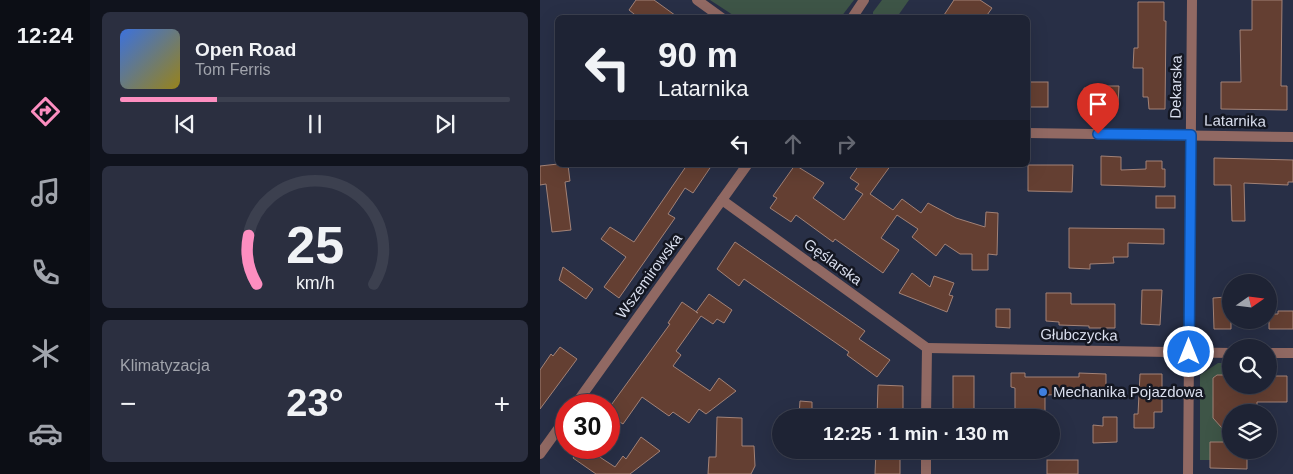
<!DOCTYPE html>
<html lang="pl">
<head>
<meta charset="utf-8">
<style>
  :root { --surface:#1e2334; --page:#2b2f40; --text:#f1f3f6; --muted:#a1a4ac; --line:#3c404f; --accent:#fd8ec0 }
  body { margin:0; font-family:Helvetica,sans-serif; background:var(--page); color:var(--text); height:100vh; display:flex; flex-direction:column; font-size:19px; white-space:nowrap }
  * { box-sizing:border-box; margin:0 }
  p { font-size:16px; color:var(--muted) }
  .icon { flex:none; width:28px; height:28px; fill:none; stroke:currentColor; stroke-width:2; stroke-linecap:round; stroke-linejoin:round }
  .map { position:relative; flex:1; overflow:hidden }
  .sheet { display:flex; flex-direction:column; gap:12px; padding:12px; background:#10131d; width:450px }
  .sheet>* { flex:none }
  .guide { position:absolute; left:15px; top:15px; width:475px; height:152px; border-radius:8px; box-shadow:0 5px 20px #0002,0 0 0 1px var(--line); background:#1e2334; color:var(--text); overflow:hidden }
  .needle { width:32px; rotate:76deg }
  .fabs { position:absolute; left:682px; top:274px; display:grid; gap:10px }
  .fabs a { display:grid; place-items:center; width:55px; height:55px; border-radius:50%; background:var(--surface); box-shadow:0 5px 20px #0002,0 0 0 1px var(--line); font-size:25px }
  .speed { position:absolute; left:15px; top:394px; display:flex; gap:10px; font-size:25px; font-weight:700; text-align:center }
  .speed>* { display:grid; place-content:center; width:65px; height:65px; border-radius:50%; background:var(--surface); box-shadow:0 5px 20px #0002,0 0 0 1px var(--line); line-height:1 }
  .speed .limit { border:8px solid #d22; background:#fff; color:#111 }
  .pin { position:absolute; display:grid; place-items:center; width:42px; height:42px; color:#fff; margin:-51px -21px; border-radius:50% 50% 50% 0; rotate:-45deg; box-shadow:0 0 5px #0007 }
  .pin .icon { rotate:45deg }
  .me { position:absolute; width:55px; margin:-28px; rotate:0deg; stroke-linejoin:round; filter:drop-shadow(0 0 4px #0008) }
  .turn { display:flex; align-items:center; gap:18px; height:105px; padding:0 20px; font-size:22px }
  .turn .icon { width:65px; height:65px; stroke-width:2.5 }
  .turn b { display:block; font-size:35px; line-height:42px }
  .lanes { display:flex; align-items:center; height:48px; padding:0 20px; background:#0003; justify-content:center; gap:25px; direction:ltr }
  .lanes .off { opacity:.35 }
  .big { font-size:38px; font-weight:800; line-height:1.1 }
  .sheet .tile { flex:1; display:flex; flex-direction:column; justify-content:center; gap:8px; min-width:0; padding:0 18px; border-radius:8px; background:var(--page) }
  .sheet .dial { align-items:center; gap:0 }
  .dial svg { height:130px; overflow:visible; fill:none; stroke:var(--line); stroke-width:7; stroke-linecap:round; text-anchor:middle }
  .dial text { fill:var(--text); stroke:none }
  .song { display:flex; align-items:center; gap:15px }
  .cover { width:60px; height:60px; border-radius:8px; background:linear-gradient(135deg,hsl(220 70% 55%),hsl(50 70% 35%)) }
  .played { height:5px; border-radius:2px; background:linear-gradient(90deg,var(--accent) 25%,var(--line) 25%) }
  .keys { display:flex; justify-content:space-around; direction:ltr }
  .heat { display:flex; justify-content:space-between; align-items:center; font-size:28px; direction:ltr }
  .trip { position:absolute; left:232px; top:409px; width:288px; height:50px; border-radius:25px; background:var(--surface); box-shadow:0 5px 20px #0002,0 0 0 1px var(--line); font-weight:800; line-height:50px; text-align:center }
  main { display:flex; flex:1; min-height:0 }
  .tabs { display:flex; flex-direction:column; width:90px; justify-content:space-around; align-items:center; background:#0c0e15; color:var(--muted) }
  .tabs .icon { width:35px; height:35px }
  .tabs .active { color:var(--accent) }
  .tabs b { font-size:22px; color:var(--text) }
  .map>svg:first-child { display:block }
</style>
</head>
<body>
<main>
<nav class="tabs">
<b>12:24</b>
<svg class="icon active" aria-label="directions" viewBox="0 0 24 24"><path d="M12 3l9 9-9 9-9-9zM9 14v-3h6M13 9l2 2-2 2"/></svg>
<svg class="icon" aria-label="music" viewBox="0 0 24 24"><path d="M9 18V5l10-2v13"/><circle cx="6" cy="18" r="3"/><circle cx="16" cy="16" r="3"/></svg>
<svg class="icon" aria-label="phone" viewBox="0 0 24 24"><path d="M5 4h4l2 5-3 2q2 4 5 5l2-3 5 2v4C11 20 4 13 5 4z"/></svg>
<svg class="icon" aria-label="climate" viewBox="0 0 24 24"><path d="M12 3v18M4 7l16 10M4 17L20 7"/></svg>
<svg class="icon" aria-label="car" viewBox="0 0 24 24"><path d="M5 17H2v-5l4-1 3-4h7l3 4 3 1v5h-3M9 17h6M6 11h13"/><circle cx="7" cy="17" r="2"/><circle cx="17" cy="17" r="2"/></svg>
</nav>
<section class="sheet">
<div class="tile">
<div class="song"><i class="cover"></i><div><b>Open Road</b><p>Tom Ferris</p></div></div>
<div class="played"></div>
<div class="keys"><svg class="icon" aria-label="previous" viewBox="0 0 24 24"><path d="M18 5L8 12l10 7zM5 5v14"/></svg><svg class="icon" aria-label="pause" viewBox="0 0 24 24"><path d="M8 5v14M16 5v14"/></svg><svg class="icon" aria-label="next" viewBox="0 0 24 24"><path d="M6 5l10 7-10 7zM19 5v14"/></svg></div>
</div>
<div class="tile dial"><svg viewBox="0 0 100 80">
<path d="M14 69A42 42 0 1 1 86 69"/>
<path d="M14 69A42 42 0 0 1 9 39" stroke="#fd8ec0"/>
<text x="50" y="56" font-size="32" font-weight="700">25</text>
<text x="50" y="72" font-size="11">km/h</text>
</svg></div>
<div class="tile"><p>Klimatyzacja</p>
<div class="heat"><a>−</a><b class="big">23°</b><a>+</a></div>
</div>
</section>
<div class="map">
<svg width="753" height="474" viewBox="0 0 753 474">
  <rect width="100%" height="100%" fill="#282f46"/>
  <!-- green -->
  <g fill="#3e5547">
    <path d="M170,0H314L301,17H196Z"/>
    <path d="M342,0H369L357,17H333V12Z"/>
    <path d="M678,363H691V385L708,409V412H691V450H707V460H660V375Z"/>
  </g>
  <!-- building -->
  <g fill="#643f32" stroke="#a28277">
    <path d="M96,0H114L139,18H99L89,10Z"/>
    <path d="M414,0H440L452,8L445,18H402Z"/>
    <path d="M712,0H742L741,86H747V110L681,109V82H701L700,30H712Z"/>
    <path d="M598,2H624V21H626L625,109H609L608,97H603V68H593L594,48H598Z"/>
    <rect x="488" y="82" width="20" height="25"/>
    <path d="M563,86H579L578,104H568V108H544V88H563Z"/>
    <path d="M561,156L581,157V170L606,169V161H622V169H625V187L561,185Z"/>
    <path d="M674,158L753,160V182H748V185L704,183L705,221H692L691,185H674Z"/>
    <path d="M18,164L28,165L30,181L25,182L31,230L12,232L6,184L0,185V166Z"/>
    <path d="M147,165H172L153,193L145,188L128,214L135,218L79,298L64,287L86,257L61,239L70,227L94,242Z"/>
    <path d="M255,165L284,183L273,198L304,220L323,194L315,189L319,184L310,178L319,165H351L330,194L353,210L362,199L381,213L388,203L416,218L445,227L446,212L458,213L457,255L448,254V270H432V254H420L405,244L396,256L372,237L378,229L357,215L341,238L359,250L343,273L295,239L293,242L256,215L251,222L230,208L237,198L233,196Z"/>
    <path d="M488,165H533L532,192L488,191Z"/>
    <rect x="616" y="196" width="19" height="12"/>
    <path d="M529,228L624,229V244L588,243V257H573L574,263L550,264V269L529,268Z"/>
    <path d="M195,242L325,331L319,339L350,360L337,377L307,355L309,352L204,279L199,286L177,269Z"/>
    <path d="M23,267L53,289L46,299L19,280Z"/>
    <path d="M372,273L390,287L394,276L414,283L409,295L413,296L407,312L359,293Z"/>
    <path d="M602,290H622L620,325L601,324Z"/>
    <path d="M506,293H531V304H575V328H549V326L519,325V322L506,321Z"/>
    <path d="M169,294L192,310L184,323L177,319L173,324L161,316L136,351L141,355L133,366L170,391L179,378L196,391L166,414L159,409L149,423L133,412L129,416L102,397L83,424L69,415V408L130,324L128,323L142,302L158,313L156,312Z"/>
    <path d="M686,297V306H691V329H674L673,298Z"/>
    <path d="M456,309H470V328L456,327Z"/>
    <path d="M738,311H753V329H729V314H738Z"/>
    <path d="M20,347L37,359L0,409V370L11,354L13,356Z"/>
    <path d="M471,373H485V377H539V373L566,374V398H539V394L505,395V418H475V388L471,387Z"/>
    <path d="M600,374H622V412H614V428H594V414H598Z"/>
    <path d="M677,375H691V385H729V376H747V402H717V412H691V438L673,418V378Z"/>
    <rect x="413" y="376" width="21" height="42"/>
    <path d="M338,385L363,386V417H337Z"/>
    <path d="M260,401L272,402V417L259,416Z"/>
    <path d="M177,417L202,418V446H214L215,466L211,474H168L169,457H176Z"/>
    <path d="M563,417H577V442L553,443V425L563,426Z"/>
    <path d="M101,437L120,451L90,474H56L33,458L40,448H46L75,467L83,456L86,459Z"/>
    <path d="M670,442H691V450H707V469L670,468Z"/>
    <path d="M336,450H360V474H335Z"/>
    <rect x="507" y="460" width="31" height="14"/>
  </g>
  <g fill="none" stroke-linecap="round" stroke-linejoin="round">
    <!-- street -->
    <g stroke="#916963" stroke-width="10">
      <path d="M157,0L182,18"/>
      <path d="M312,18L324,0"/>
      <path d="M488,133L753,137"/>
      <path d="M182,200L387,348"/>
      <path d="M387,348L691,353"/>
      <path d="M729,353H753"/>
      <path d="M35,405L207,165"/>
      <path d="M386,418L387,348"/>
      <path d="M0,454L26,418"/>
      <path d="M386,474V450"/>
      <path d="M648,474L652,0"/>
    </g>
  </g>
  <g fill="none" stroke-linecap="round" stroke-linejoin="round">
    <!-- route casing -->
    <g stroke="#114b97" stroke-width="12">
      <path id="route" d="M558,134L651,135L649,352"/>
    </g>
    <!-- route -->
    <use href="#route" stroke="#1a73e8" stroke-width="9"/>
  </g>
  <!-- markers -->
  <circle fill="#3f7fe0" stroke="#141722" stroke-width="2" cx="503" cy="392" r="5"/>
  <g text-anchor="middle" stroke-width="5" stroke-linejoin="round" paint-order="stroke">
    <!-- street labels -->
    <g font-size="15" fill="#dadfee" stroke="#141722">
      <text transform="translate(636 87) rotate(-89)" y="5">Dekarska</text>
      <text transform="translate(695 121) rotate(1)" y="5">Latarnika</text>
      <text transform="translate(293 262) rotate(36)" y="5">Gęślarska</text>
      <text transform="translate(109 276) rotate(-54)" y="5">Wszemirowska</text>
      <text transform="translate(539 335) rotate(1)" y="5">Głubczycka</text>
    </g>
    <!-- poi labels -->
    <g font-size="15" fill="#dadfee" stroke="#141722" text-anchor="start">
      <text x="513" y="397">Mechanika Pojazdowa</text>
    </g>
  </g>
</svg>
<div class="fabs">
<a><svg class="needle" viewBox="-14 -14 28 28"><path d="M0-13l5 13h-10z" fill="#e53935"/><path d="M0 13l5-13h-10z" fill="#a1a4ac"/></svg></a>
<a><svg class="icon" aria-label="search" viewBox="0 0 24 24"><circle cx="10" cy="10" r="6"/><path d="M15 15l6 6"/></svg></a>
<a><svg class="icon" aria-label="layers" viewBox="0 0 24 24"><path d="M12 4l9 5-9 5-9-5zM3 14l9 5 9-5"/></svg></a>
</div>
<div class="speed"><div class="limit">30</div></div>
<div class="pin" style="left:558px;top:134px;background:#d93025"><svg class="icon" aria-label="arrive" viewBox="0 0 24 24"><path d="M6 21V4h12l-3 4 3 4H6"/></svg></div>
<svg class="me" style="left:649px;top:352px" viewBox="-20 -20 40 40"><circle r="17" fill="#1a73e8" stroke="#fff" stroke-width="3"/><path d="M0-11L8 9 0 5-8 9z" fill="#fff"/></svg>
<div class="trip">12:25 · 1 min · 130 m</div>
<div class="guide">
<div class="turn"><svg class="icon" aria-label="left" viewBox="0 0 24 24"><path d="M17 20v-9H6M10 6l-5 5 5 5"/></svg><div><b>90 m</b>Latarnika</div></div>
<div class="lanes"><svg class="icon" aria-label="left" viewBox="0 0 24 24"><path d="M17 20v-9H6M10 6l-5 5 5 5"/></svg><svg class="icon off" aria-label="ahead" viewBox="0 0 24 24"><path d="M12 20V5M6 11l6-6 6 6"/></svg><svg class="icon off" aria-label="right" viewBox="0 0 24 24"><path d="M7 20v-9h11M14 6l5 5-5 5"/></svg></div>
</div>
</div>
</main>
</body>
</html>
